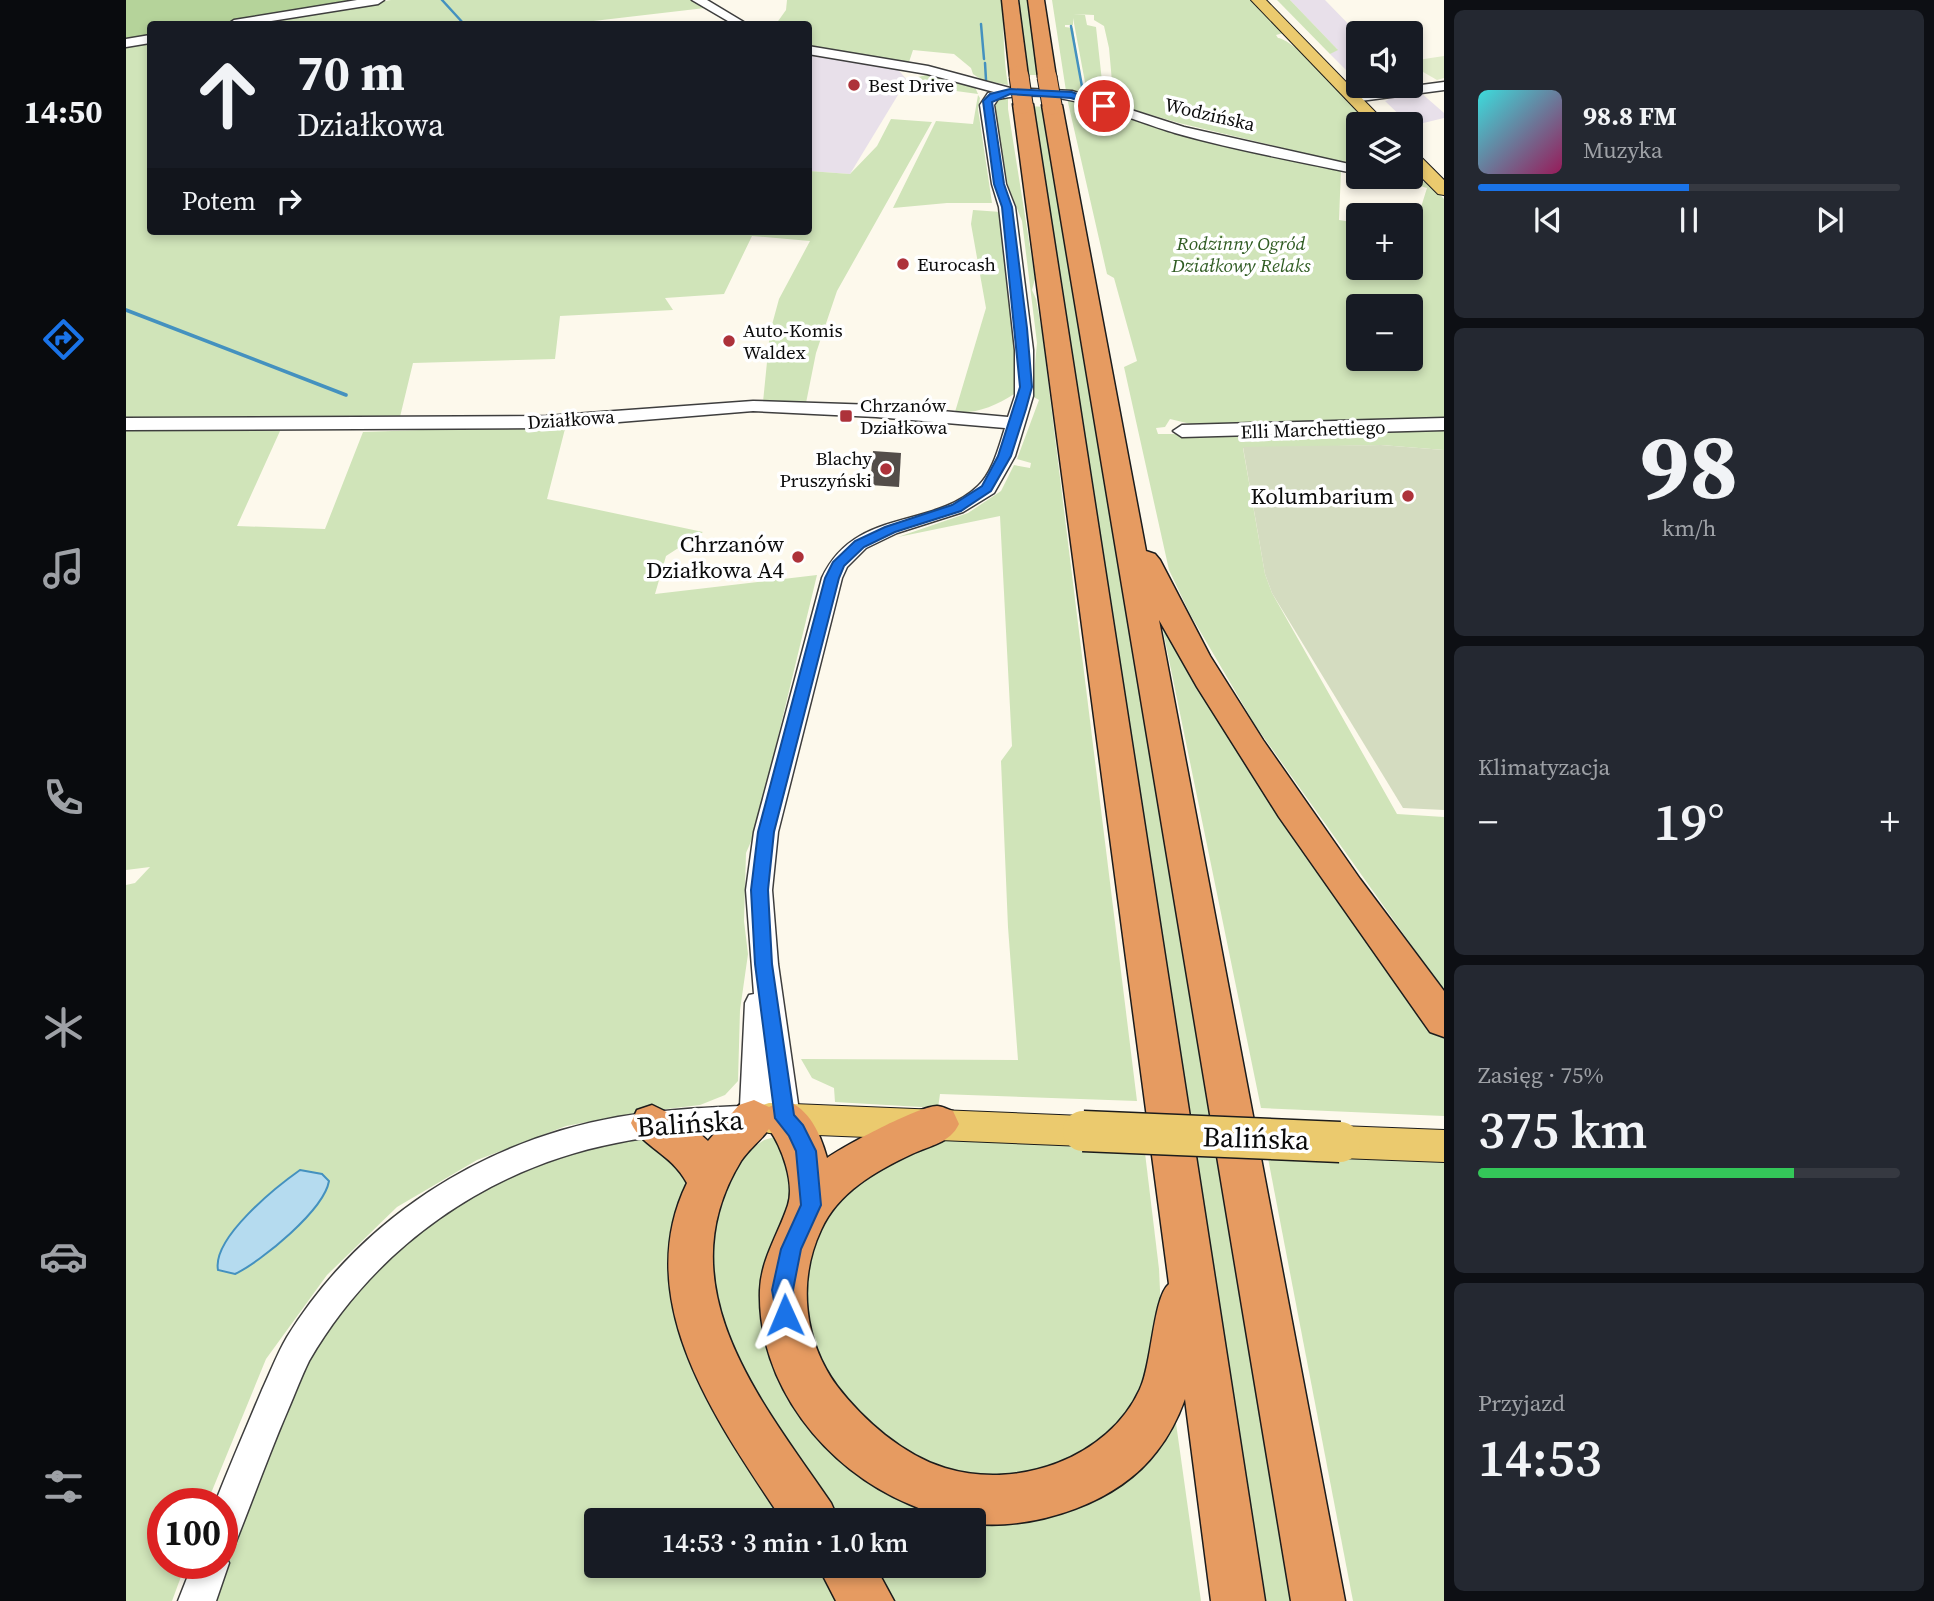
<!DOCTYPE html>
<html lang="pl">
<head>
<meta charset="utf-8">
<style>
  :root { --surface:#171b24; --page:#242831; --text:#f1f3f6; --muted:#9ea1a6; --line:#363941; --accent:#1a73e8 }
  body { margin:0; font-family:"Source Serif 4",serif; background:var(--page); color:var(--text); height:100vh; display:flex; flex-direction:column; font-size:26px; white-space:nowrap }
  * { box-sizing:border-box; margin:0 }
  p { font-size:23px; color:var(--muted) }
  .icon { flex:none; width:38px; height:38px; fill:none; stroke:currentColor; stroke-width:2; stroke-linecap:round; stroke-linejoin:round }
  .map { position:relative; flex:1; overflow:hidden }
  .drawer { display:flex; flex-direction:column; gap:10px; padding:10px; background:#0d0f14; width:490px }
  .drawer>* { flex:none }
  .banner { position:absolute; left:21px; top:21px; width:665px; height:214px; border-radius:7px; box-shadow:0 4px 10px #0003; background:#171b24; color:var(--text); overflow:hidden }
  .tools { position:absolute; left:1220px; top:21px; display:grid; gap:14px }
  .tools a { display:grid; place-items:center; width:77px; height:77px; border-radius:7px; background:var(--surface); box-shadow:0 4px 10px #0003; font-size:35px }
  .speed { position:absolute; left:21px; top:1488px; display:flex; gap:14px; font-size:35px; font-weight:700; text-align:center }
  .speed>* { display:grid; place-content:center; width:91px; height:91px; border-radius:50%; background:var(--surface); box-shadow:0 4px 10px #0003; line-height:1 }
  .speed .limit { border:10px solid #d22; background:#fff; color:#111 }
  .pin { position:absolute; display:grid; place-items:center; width:60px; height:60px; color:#fff; margin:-30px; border:4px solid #fff; border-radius:50%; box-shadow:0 2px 7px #0007 }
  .me { position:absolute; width:77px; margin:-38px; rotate:359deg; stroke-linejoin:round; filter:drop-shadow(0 0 5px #0008) }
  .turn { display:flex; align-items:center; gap:24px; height:147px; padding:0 35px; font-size:32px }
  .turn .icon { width:91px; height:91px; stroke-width:2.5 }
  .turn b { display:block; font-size:49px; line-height:60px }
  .then { display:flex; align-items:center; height:66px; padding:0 35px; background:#0003; gap:14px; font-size:26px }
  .big { font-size:52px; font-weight:600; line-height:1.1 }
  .drawer .tile { flex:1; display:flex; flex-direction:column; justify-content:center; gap:10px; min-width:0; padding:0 24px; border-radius:10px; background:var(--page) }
  .drawer .dial { align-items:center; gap:0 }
  .dial b { font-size:91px; line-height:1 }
  .song { display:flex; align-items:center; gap:21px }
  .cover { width:84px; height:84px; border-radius:10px; background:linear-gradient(135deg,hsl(180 70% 55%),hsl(330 70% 35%)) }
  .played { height:7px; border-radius:4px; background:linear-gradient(90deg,var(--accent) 50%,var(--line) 50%) }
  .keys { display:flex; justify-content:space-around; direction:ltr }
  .heat { display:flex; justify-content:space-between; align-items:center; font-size:38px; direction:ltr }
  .charge { height:10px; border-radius:5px; background:linear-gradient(90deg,#34c759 75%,var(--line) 0) }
  .trip { position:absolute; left:458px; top:1508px; width:402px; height:70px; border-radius:7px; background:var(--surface); box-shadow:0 4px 10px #0003; font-weight:600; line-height:70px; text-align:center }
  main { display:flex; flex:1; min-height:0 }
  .menu { display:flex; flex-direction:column; width:126px; justify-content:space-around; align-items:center; background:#090b0e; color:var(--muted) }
  .menu .icon { width:49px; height:49px }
  .menu .active { color:var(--accent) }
  .menu b { font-size:32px; color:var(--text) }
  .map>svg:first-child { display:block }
</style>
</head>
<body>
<main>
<nav class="menu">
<b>14:50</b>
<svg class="icon active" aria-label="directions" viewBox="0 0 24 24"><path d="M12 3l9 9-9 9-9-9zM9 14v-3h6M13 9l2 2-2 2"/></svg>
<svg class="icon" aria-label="music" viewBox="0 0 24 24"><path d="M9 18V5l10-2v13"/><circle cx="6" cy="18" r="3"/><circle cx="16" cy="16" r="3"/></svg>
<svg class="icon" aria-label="phone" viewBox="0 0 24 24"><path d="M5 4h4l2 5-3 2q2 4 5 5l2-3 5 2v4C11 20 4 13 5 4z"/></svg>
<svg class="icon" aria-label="climate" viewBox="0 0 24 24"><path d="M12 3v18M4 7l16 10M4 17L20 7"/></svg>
<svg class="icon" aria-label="car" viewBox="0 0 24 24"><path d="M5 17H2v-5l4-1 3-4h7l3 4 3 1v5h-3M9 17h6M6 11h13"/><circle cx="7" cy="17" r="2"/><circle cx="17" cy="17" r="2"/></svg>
<svg class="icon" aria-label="filters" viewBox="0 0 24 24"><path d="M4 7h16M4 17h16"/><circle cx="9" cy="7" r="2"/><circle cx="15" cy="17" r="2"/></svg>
</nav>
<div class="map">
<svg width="1318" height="1601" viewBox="0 0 1318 1601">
  <rect width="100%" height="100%" fill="#fdf9ec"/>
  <!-- industrial -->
  <g fill="#e8e0ea">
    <path d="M1164,0H1199L1232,34V82L1204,54L1211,49Z"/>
    <path d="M682,52L770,67L781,80L724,174L683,171Z"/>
    <path d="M1294,92L1318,113V118L1285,126L1259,101L1262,100L1260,98Z"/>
  </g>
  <!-- green -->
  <g fill="#d0e4b9" fill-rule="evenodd">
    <path d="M265,0H565L579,8L459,22V24H124Z"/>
    <path d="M661,0H876C878,29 877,57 882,85L856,80L847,74L845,68L828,54L787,50L783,62L683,45L682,24H650L660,10Z"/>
    <path d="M891,0H906L915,75H898Z"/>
    <path d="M926,0H1126L1158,33L1150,35L1152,38C1170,40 1232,107 1248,124H1232V166L1053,123L988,104L983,48L978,26L968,20V15L947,14L959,15L961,25L970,27L978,99L961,93L947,18V25H939V27L947,28L956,92L940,91Z"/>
    <path d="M1151,0H1164L1212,50L1204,54Z"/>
    <path d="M24,42V231H682L683,171L724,174L751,146L765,119L806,122L711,291L690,353L680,403L637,402L644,332L653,299L684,241L626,236L598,294L539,298L547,310L434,316L429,359L287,363L273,421L0,419V46Z"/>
    <path d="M804,74L849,87L852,94L786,85L792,77Z"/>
    <path d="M852,95L854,98L852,109L866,203H821L767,208L810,121L847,124Z"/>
    <path d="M882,96V109L909,279L906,290L910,299L916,332L1011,1101L814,1094L812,1108L709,1102L708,1088L686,1078L675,1059L892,1060L882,927L875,761L886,746L874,516L772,537L842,513L875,491L888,465L904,468L905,463L891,459L913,400L906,396L911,343L896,221L882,186L868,103L872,97Z"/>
    <path d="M941,98L994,117L1215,170L1213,220L1232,223V268H1284L1285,221L1287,233L1301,188L1281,182L1280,177L1303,183L1318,199V419L1073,426L1044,419L1039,427L1030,428L1032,434H1120L1318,427V450L1255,445L1117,448L1139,574L1146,593L1271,814L1318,817V991L1129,725L1064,614L1043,570L998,367L1011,361L988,278L981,274ZM1232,306H1284V359H1232Z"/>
    <path d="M902,106L920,107L1092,1116L1056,1115Z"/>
    <path d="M847,210L875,212L891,347L888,394C869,406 851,414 829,412L860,308L845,224Z"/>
    <path d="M440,425L421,499L577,532L540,556L529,594L691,575L629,832L620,853L618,921L622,954L614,1010L612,1081L599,1095L574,1105L516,1112L440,1126L351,1160L271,1207L201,1275L140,1359L81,1503H37V1563H60L46,1601H0V885L9,883L24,867L0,870V429L154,431L111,526L199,529L237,432Z"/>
    <path d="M1034,616L1098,730L1318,1036V1116L1135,1108Z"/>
    <path d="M659,1134L671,1156L644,1341L824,1510L1049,1416L1075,1601H766L742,1566H849V1521H711L615,1384L577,1270L605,1163L638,1140Z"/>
    <path d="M521,1136L562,1176L552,1210L662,1521H471V1566H690L711,1601H85L121,1498L191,1341L291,1224L372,1176L447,1149Z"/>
    <path d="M832,1136L1019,1153L1033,1269L1036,1333L1017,1396L974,1450L902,1476H816L748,1442L677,1340L681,1247L706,1199L765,1153Z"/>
    <path d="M1141,1153L1318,1160V1601H1227Z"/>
    <path d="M1061,1154H1098L1172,1601H1129Z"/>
  </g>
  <!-- forest -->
  <path fill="#b5d39a" d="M0,0H240L98,24H24V37L0,41Z"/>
  <!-- cemetery -->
  <path fill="#d4dcc0" d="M1255,445L1318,450V810L1277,808L1146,593L1139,574L1117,447Z"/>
  <!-- pitch -->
  <path fill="#e1ecca" d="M1318,56V78L1311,80L1285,65V61Z"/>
  <!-- water -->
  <path fill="#b5dbef" stroke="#4491bf" stroke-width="2" d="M174,1170L196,1174L203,1181C198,1210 136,1261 109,1274L92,1270C86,1238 150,1187 174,1170Z"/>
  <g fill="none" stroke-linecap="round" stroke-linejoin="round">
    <!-- stream-far1 -->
    <g stroke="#4491bf" stroke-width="2.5">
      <path d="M316,0L338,24"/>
      <path d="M372,23L376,24"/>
      <path d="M855,24L858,59"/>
      <path d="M945,26L957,92L977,99"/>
      <path d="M859,63L860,80"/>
    </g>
    <!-- stream -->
    <path stroke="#4491bf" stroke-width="3.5" d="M0,310L220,395"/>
  </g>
  <!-- building -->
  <path fill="#534d49" d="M747,451L775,453L773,487L744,485Z"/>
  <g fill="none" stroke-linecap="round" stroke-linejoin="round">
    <!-- minor casing -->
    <g stroke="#3e3e3e" stroke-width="3">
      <g id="minor">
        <path d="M231,0H258L252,4L127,24H102L108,20Z"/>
        <path d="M566,0H581L621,24H607Z"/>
        <path d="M24,35V43L0,47V39Z"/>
        <path d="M682,46L802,66L884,88L946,91L1058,127L1232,166V174C1171,161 1108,150 1049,133C992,116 932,85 872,99L868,105L880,184L889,207L907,350V396L899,423L889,456L868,493L837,512L771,533L740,548L721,567L716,578L652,832L646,890L652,964L674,1118L669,1127L659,1131L649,1127L643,1109L638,1127L628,1131C582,1132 535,1133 490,1143C362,1168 249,1247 183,1361C175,1377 169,1394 162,1410C143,1454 127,1499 109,1544L96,1549V1503H89C104,1465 120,1428 136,1390C144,1373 151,1354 161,1337C234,1219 356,1141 492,1117C532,1110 573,1108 614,1106L619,1003L623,995L628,994L620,890L628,832L696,578C729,507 806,530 852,486C867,472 873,446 879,428L750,417L627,411L420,428L0,430V418L420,416L627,401L750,405L882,417L889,396V350L873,207L866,184L854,105L862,93L868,92L801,74L682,54Z"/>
        <path d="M1318,82V90L1227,102L1220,98L1227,94Z"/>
        <path d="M1302,169L1307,170L1309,173L1307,176L1279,177H1284V170Z"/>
        <path d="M1318,418V430L1056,437L1047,431L1056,425Z"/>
        <path d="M96,1549L103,1563L90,1601H52L67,1563H96Z"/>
      </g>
    </g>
    <!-- major casing -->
    <g stroke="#1c1c1c" stroke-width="2">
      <g id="major">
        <path d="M1125,0H1140L1261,124H1244Z"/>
        <path d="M1284,151L1290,152L1318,180V195L1312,194L1284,166Z"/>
        <path d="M643,1103L957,1116L970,1120L975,1131L970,1142L957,1146L643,1133L630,1129L625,1118L630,1107Z"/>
        <path d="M1214,1126L1318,1130V1162L1214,1158L1201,1153L1196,1142L1201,1131Z"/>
      </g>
    </g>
    <!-- highway casing -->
    <g stroke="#1c1c1c" stroke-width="3">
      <g id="highway">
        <path d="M876,0H892L902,76L900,80H886L884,76Z"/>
        <path d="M902,0H918L930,77L928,81H914L912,77Z"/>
        <path d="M897,98L907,104L1139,1601H1085L1059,1399C1052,1418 1043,1436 1031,1451C992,1503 912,1529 849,1524V1521C824,1521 806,1514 783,1504C699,1469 631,1384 634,1290C635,1259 653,1233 662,1205C669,1183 656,1147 643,1129C635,1140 623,1149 615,1161C538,1287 636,1402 705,1503L713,1521H657C593,1424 503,1302 561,1183C545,1153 516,1147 505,1123L511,1110L526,1105L561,1122L582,1141L613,1105L628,1100L643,1107L659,1100C684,1109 694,1133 701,1158C720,1145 790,1107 811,1106C816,1106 823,1110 827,1111L833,1124C824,1143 805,1145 786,1154C750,1171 712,1192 695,1230C671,1281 678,1341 711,1386C737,1420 777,1455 819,1468C891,1490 982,1459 1014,1389C1026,1365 1027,1297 1043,1284L887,104Z"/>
        <path d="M926,99L936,105L1020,551L1029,554L1034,560L1084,656L1137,740L1234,879L1318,991V1037L1304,1032L1153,817L1071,687L1033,620L1219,1601H1165L916,105Z"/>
        <path d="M692,1566H749L768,1601H710Z"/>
      </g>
    </g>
    <!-- minor -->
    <use href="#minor" fill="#fff" fill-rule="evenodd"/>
    <!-- major -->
    <use href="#major" fill="#ebca6e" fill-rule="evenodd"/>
    <!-- highway -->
    <use href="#highway" fill="#e69b61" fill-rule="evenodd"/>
    <!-- major-bridge casing -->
    <g stroke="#1c1c1c" stroke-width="43" stroke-linecap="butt">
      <path id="major-bridge" d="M957,1131L1214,1142"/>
    </g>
    <!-- highway-bridge casing -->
    <g stroke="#1c1c1c" stroke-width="21" stroke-linecap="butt">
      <g id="highway-bridge">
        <path d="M893,76L897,104"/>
        <path d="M921,77L926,105"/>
      </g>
    </g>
    <!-- major-bridge -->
    <use href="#major-bridge" stroke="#ebca6e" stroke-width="40"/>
    <!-- highway-bridge -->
    <use href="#highway-bridge" stroke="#e69b61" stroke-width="19"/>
  </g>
  <!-- route -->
  <path fill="#1a73e8" stroke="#114b97" stroke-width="2" d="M884,89L946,92L982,106L978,109L945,98L884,94L866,102L878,184L886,207L901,328L906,387L900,409L885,456L865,491L835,511L769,532L738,547L718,566L713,578L648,832L642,890L646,964L668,1115L677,1125L690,1151L695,1205L675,1249L667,1290L670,1315L667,1322L659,1325L652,1322L646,1290L655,1249L675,1205L670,1151L663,1136L649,1118L629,964L625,890L632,832L699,578L707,562L729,541L759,527L826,505L856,486L872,456L894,387L876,207L868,184L857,101L864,94Z"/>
  <!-- markers -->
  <g fill="#ad323a" stroke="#fff" stroke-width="2.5">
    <circle cx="728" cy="85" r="7"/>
    <circle cx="777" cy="264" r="7"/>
    <circle cx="603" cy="341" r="7"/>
    <rect x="713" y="409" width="14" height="14" rx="3.5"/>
    <circle cx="760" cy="469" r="7"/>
    <circle cx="1282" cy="496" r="7"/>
    <circle cx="672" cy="557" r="7"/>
  </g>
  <g text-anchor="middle" stroke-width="7" stroke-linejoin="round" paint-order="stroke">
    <!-- far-poi labels -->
    <g font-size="19" fill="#0b0b0b" stroke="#fff" text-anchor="start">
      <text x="742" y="92">Best Drive</text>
      <text x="791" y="271">Eurocash</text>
      <text x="617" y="337">Auto-Komis<tspan x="617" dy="22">Waldex</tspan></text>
      <text x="734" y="412">Chrzanów<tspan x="734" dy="22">Działkowa</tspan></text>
      <text x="746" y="465" text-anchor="end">Blachy<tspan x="746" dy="22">Pruszyński</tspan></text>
    </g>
    <!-- far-street labels -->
    <g font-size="19" fill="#0b0b0b" stroke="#fff">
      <text transform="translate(1084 114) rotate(13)" y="7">Wodzińska</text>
      <text transform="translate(445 419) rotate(-4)" y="7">Działkowa</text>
      <text transform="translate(1187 429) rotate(-2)" y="7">Elli Marchettiego</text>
    </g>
    <!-- far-park labels -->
    <g font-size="19" font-style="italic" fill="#305c23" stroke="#fff">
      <text x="1115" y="250">Rodzinny Ogród<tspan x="1115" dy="22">Działkowy Relaks</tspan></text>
    </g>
    <!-- poi labels -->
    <g font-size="23" fill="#0b0b0b" stroke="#fff" text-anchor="end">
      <text x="1268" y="504">Kolumbarium</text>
      <text x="658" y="552">Chrzanów<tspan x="658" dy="26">Działkowa A4</tspan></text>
    </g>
    <!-- near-street labels -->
    <g font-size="28" fill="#0b0b0b" stroke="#fff">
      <text transform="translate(564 1123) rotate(-4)" y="10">Balińska</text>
      <text transform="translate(1130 1138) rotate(2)" y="10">Balińska</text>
    </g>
  </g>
</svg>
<div class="tools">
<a><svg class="icon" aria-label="sound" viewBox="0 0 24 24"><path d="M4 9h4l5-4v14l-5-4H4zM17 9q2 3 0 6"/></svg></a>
<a><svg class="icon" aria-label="layers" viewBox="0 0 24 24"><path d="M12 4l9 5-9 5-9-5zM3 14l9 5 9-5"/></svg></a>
<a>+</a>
<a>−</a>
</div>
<div class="speed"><div class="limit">100</div></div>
<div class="pin" style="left:978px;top:106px;background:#d93025"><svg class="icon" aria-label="arrive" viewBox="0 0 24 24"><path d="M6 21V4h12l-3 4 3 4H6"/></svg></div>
<svg class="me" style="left:659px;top:1315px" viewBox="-20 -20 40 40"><path d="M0-17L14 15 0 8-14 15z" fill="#1a73e8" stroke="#fff" stroke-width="4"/></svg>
<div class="trip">14:53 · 3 min · 1.0 km</div>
<div class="banner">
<div class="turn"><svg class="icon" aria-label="ahead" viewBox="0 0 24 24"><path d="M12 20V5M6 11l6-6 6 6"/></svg><div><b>70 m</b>Działkowa</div></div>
<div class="then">Potem<svg class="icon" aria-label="right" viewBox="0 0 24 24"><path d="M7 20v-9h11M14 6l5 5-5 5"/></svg></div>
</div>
</div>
<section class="drawer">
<div class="tile">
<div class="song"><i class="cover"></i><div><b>98.8 FM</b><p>Muzyka</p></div></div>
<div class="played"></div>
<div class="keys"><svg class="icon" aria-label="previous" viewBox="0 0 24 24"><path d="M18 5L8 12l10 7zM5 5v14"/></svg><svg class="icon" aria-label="pause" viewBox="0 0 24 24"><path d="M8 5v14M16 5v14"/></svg><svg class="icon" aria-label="next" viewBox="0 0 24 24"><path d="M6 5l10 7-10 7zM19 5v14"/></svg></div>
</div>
<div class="tile dial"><b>98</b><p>km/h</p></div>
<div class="tile"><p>Klimatyzacja</p>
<div class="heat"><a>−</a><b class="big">19°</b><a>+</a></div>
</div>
<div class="tile"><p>Zasięg · 75%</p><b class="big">375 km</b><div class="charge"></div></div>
<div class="tile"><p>Przyjazd</p><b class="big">14:53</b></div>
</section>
</main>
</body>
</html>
